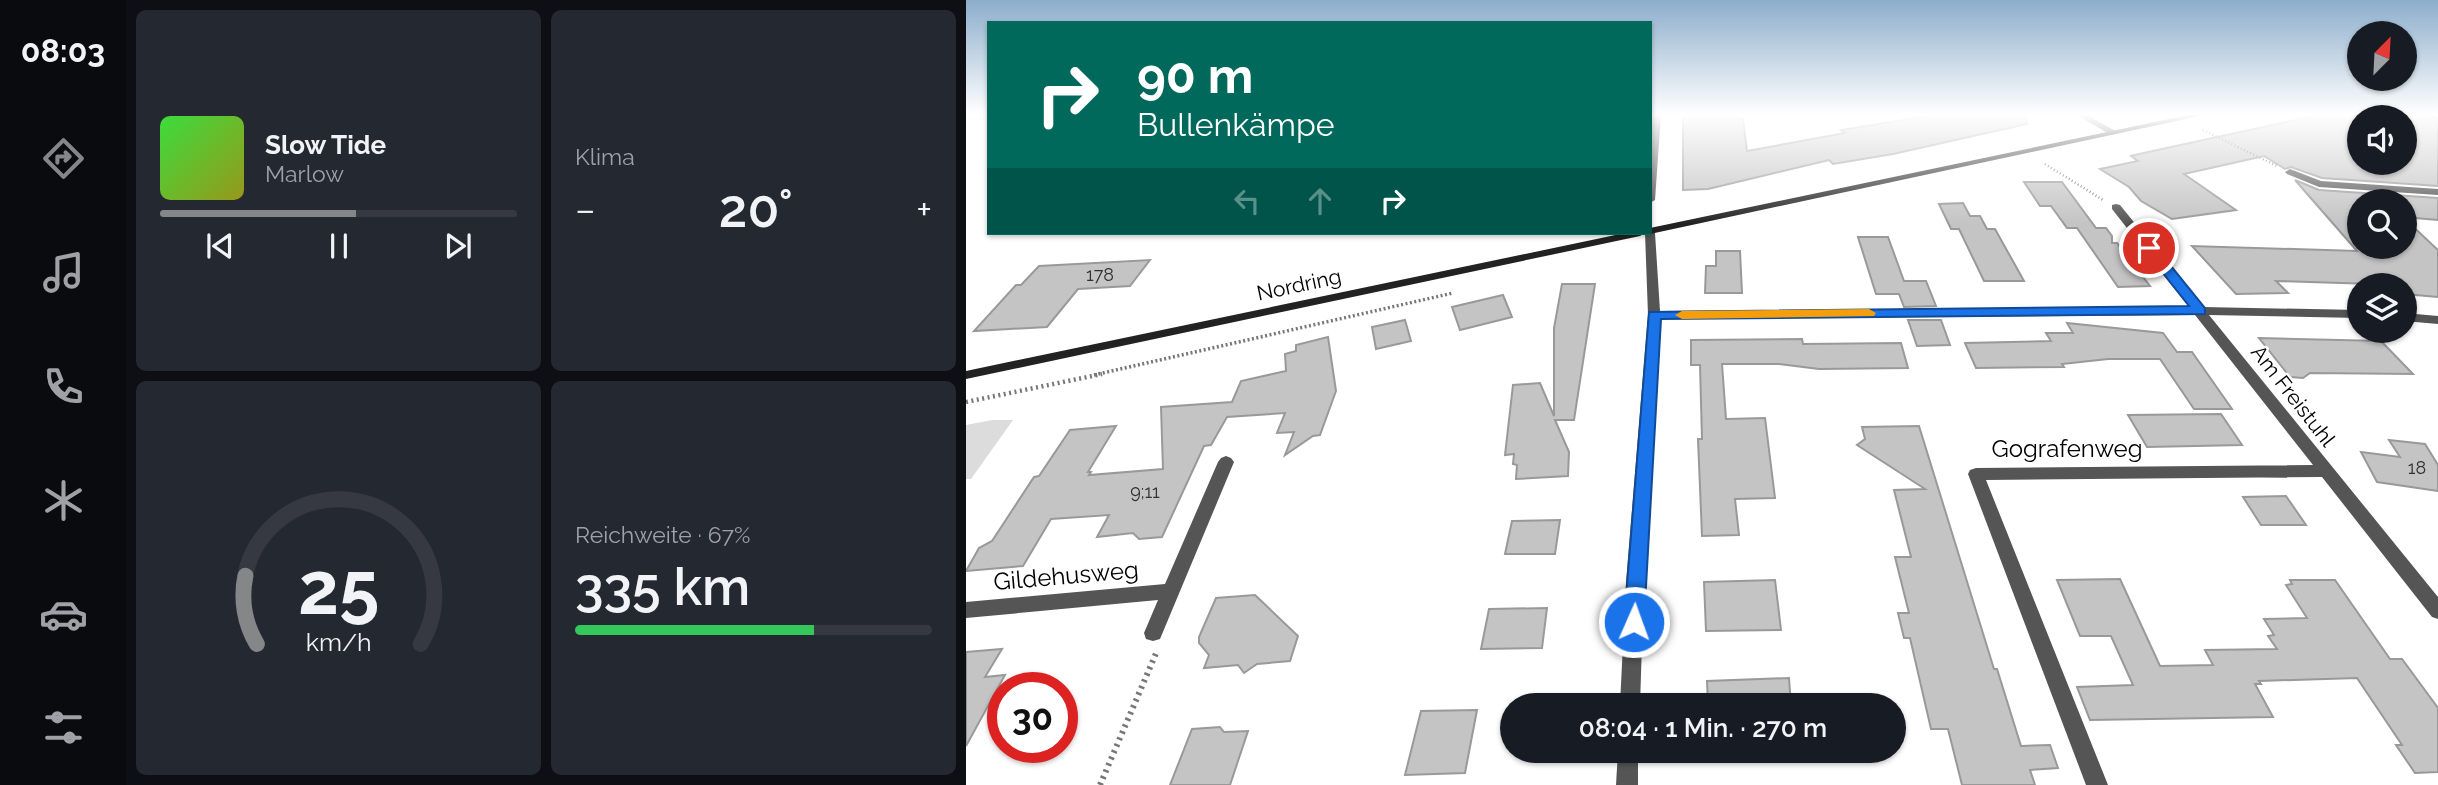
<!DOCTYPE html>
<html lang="de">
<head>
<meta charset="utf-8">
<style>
  :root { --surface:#171b24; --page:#242831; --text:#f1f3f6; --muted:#9ea1a6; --line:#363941; --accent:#858687 }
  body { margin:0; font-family:Raleway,sans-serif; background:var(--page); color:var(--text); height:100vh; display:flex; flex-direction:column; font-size:26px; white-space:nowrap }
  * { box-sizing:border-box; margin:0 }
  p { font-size:23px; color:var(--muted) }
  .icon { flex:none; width:38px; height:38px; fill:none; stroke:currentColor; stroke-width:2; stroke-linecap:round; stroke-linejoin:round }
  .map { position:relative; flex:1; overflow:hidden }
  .side { display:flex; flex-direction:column; gap:10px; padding:10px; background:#0d0f14; width:840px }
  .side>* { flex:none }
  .hud { position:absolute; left:21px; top:21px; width:665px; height:214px; border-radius:0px; box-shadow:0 2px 5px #0004; background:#00695c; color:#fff; overflow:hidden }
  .needle { width:46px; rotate:24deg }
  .controls { position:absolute; left:1381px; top:21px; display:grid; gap:14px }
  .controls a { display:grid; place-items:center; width:70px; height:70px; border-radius:50%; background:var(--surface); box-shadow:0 2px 5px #0004; font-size:35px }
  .speed { position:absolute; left:21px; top:672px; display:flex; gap:14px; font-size:35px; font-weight:700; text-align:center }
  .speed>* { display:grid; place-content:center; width:91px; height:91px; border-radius:50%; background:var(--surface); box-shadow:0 2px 5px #0004; line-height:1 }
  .speed .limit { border:10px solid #d22; background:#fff; color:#111 }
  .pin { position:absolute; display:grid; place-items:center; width:60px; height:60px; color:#fff; margin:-30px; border:4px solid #fff; border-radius:50%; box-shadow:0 2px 7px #0007 }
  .me { position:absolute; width:77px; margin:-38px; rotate:2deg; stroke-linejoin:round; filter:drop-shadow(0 0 5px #0008) }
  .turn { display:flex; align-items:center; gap:24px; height:147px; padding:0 35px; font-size:32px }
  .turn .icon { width:91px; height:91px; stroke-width:2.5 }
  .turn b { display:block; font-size:49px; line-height:60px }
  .lanes { display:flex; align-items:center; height:66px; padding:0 35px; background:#0003; justify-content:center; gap:35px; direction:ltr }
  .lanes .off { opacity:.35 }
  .big { font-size:52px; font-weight:600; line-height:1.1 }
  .side .widget { flex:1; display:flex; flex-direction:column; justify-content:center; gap:10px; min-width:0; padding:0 24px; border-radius:10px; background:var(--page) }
  .side .dial { align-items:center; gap:0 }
  .dial svg { height:182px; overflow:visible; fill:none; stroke:var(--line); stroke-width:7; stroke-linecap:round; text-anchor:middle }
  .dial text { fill:var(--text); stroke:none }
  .song { display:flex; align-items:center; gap:21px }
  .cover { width:84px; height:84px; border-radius:10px; background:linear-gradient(135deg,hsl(120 70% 55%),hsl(60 70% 35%)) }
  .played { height:7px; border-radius:4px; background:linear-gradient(90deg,var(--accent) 55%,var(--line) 55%) }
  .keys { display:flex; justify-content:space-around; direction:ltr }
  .heat { display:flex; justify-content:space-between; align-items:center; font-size:38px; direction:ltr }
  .charge { height:10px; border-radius:5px; background:linear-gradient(90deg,#34c759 67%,var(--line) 0) }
  .side .tiles { flex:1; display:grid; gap:10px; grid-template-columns:repeat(2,1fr) }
  .trip { position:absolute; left:534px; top:693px; width:406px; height:70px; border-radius:35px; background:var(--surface); box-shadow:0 2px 5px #0004; font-weight:600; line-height:70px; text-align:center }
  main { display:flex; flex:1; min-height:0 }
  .tabs { display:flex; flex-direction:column; width:126px; justify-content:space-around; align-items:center; background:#090b0e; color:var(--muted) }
  .tabs .icon { width:49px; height:49px }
  .tabs .active { color:var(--accent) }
  .tabs b { font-size:32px; color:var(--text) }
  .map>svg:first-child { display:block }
</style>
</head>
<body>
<main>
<nav class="tabs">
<b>08:03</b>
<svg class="icon active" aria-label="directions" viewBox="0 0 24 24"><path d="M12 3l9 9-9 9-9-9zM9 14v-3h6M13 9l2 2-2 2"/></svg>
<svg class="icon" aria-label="music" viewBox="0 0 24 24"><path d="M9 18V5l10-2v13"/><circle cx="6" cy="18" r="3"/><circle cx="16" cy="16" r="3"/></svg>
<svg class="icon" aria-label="phone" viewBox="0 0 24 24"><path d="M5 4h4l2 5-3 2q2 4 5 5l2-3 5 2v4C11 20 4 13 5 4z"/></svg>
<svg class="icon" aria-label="climate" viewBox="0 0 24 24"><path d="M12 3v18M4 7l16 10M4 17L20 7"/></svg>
<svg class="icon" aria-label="car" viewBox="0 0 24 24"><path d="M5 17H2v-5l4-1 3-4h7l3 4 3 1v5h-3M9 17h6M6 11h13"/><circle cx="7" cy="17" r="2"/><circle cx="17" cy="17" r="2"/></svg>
<svg class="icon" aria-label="filters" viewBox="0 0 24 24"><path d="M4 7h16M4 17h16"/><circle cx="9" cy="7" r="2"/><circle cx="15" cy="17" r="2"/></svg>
</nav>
<section class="side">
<div class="tiles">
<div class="widget">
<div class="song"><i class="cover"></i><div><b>Slow Tide</b><p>Marlow</p></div></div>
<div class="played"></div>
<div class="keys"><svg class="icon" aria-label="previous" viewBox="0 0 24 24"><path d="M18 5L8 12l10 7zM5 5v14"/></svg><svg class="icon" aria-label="pause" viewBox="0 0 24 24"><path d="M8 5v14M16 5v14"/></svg><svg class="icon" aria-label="next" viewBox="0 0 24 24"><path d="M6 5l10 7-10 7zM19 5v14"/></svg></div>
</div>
<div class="widget"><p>Klima</p>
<div class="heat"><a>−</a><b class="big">20°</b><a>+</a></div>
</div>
<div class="widget dial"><svg viewBox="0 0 100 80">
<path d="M14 69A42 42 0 1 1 86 69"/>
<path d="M14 69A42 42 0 0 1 9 39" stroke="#858687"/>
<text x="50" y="56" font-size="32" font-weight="700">25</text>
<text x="50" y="72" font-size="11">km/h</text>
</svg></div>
<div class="widget"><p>Reichweite · 67%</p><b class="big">335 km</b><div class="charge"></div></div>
</div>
</section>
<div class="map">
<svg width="1472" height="785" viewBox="0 0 1472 785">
  <rect width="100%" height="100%" fill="#fff"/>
  <!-- green -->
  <path fill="#dcdcdc" d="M26,420H47L5,479H0V425Z"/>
  <!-- building -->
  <g fill="#c4c4c4" stroke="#999" stroke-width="2" fill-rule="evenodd">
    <path d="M717,114H772L773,120L777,119L781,151L879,133L875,130L974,114H1060L1061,124L927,154L867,164L863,160L742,189L717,190Z"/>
    <path d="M1357,114H1462L1472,118V186L1356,178L1325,167L1319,169L1298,156L1218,174L1270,210L1206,219L1175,201L1163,187L1134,169L1172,161L1165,156L1173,154ZM1393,117H1438V163H1393Z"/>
    <path d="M1329,180L1353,190L1472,198V220L1438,217V201H1393V247H1438V218L1472,250V297L1438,294V285L1310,281L1322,293L1270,294L1226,246L1391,251Z"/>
    <path d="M1058,182H1096L1130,228H1140L1146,236V243H1151L1184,286L1152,287L1111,228H1101L1085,206H1074Z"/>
    <path d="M997,203L1004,216H1014L1021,229H1029L1058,281H1018L993,229H985L973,204Z"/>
    <path d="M892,237H922L938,281H960L970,306L938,307L933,294H910Z"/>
    <path d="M750,251H774L776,293H739L740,266H750Z"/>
    <path d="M184,260L164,286L112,289L81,327L8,331L50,285H55L73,266Z"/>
    <path d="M596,284H629L608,420H589L603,452L602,476L550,479L551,465L547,464L548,454L539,455L547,385L574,383L588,416V328Z"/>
    <path d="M537,295L546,317L494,330L486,307Z"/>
    <path d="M439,320L445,341L410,349L406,327Z"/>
    <path d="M942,320H975L984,345L951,346Z"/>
    <path d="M1101,323L1197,333L1211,352H1226L1266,409H1228L1194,359H1142L1096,364L1098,367L1010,368L999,343L1085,341L1080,333H1107Z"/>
    <path d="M362,337L370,391L354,435L347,436L319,455L328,432L311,433L319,413L261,417L245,445L238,446L196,537L173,539L167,533L131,537L143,515L85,519L57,566L0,571L13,548L26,541L68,477L73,476L104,430L150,426L122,472H125L123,475L197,469L195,407L266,402L275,381L320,371L319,354L330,351V345Z"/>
    <path d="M1293,338L1415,341L1447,374L1344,373L1337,378L1324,377Z"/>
    <path d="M836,339L837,344L935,343L942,368L853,369L813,364H756L760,419L799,418L809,498L769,499L773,535L736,536L732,439H736L734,365H725V340Z"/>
    <path d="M1255,414L1276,445L1181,447L1162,415Z"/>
    <path d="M953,426L1028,669H1031L1055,746L1084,745L1092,768L1064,770L1069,785H996L982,729H965L944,638H938L932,613H943L929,557H945L928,490L959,489L891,445L899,439L896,427Z"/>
    <path d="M1423,440L1459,444L1472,465V491L1411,482L1395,452L1434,457Z"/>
    <path d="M1320,496L1340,525H1295L1277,497Z"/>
    <path d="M594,520L589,554H539L546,521Z"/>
    <path d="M1154,579L1194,666L1247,665L1239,650L1311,649L1302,636L1308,635L1298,619L1341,618L1320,585L1326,584L1324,580H1369L1424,659H1436L1472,708V772L1449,773L1430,745H1436L1391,678L1293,681L1295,684H1289L1307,717L1124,720L1111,687L1167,685L1145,636H1114L1091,580Z"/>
    <path d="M809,580L815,630L740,631L738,582Z"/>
    <path d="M289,595L332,636L324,661L291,664L278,673L272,665L238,668L243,655L233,643V637L250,598Z"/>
    <path d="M581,608L576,648L515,649L523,609Z"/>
    <path d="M36,649L19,677L39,675L0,746V652Z"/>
    <path d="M823,678L825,705H742L741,681Z"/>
    <path d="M511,710L499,773L439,775L455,711Z"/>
    <path d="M254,727L258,732L282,731L264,785H204L226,729Z"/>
  </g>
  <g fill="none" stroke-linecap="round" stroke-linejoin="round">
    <!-- path-far3 -->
    <g stroke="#777" stroke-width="2.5" stroke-dasharray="1 2.5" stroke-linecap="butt">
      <path d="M0,120L23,118"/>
      <path d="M1237,130L1311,166"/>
      <path d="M1079,164L1137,200"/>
    </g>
    <!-- path-far2 -->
    <path stroke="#777" stroke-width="3.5" stroke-dasharray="2 2.5" stroke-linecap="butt" d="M128,375L487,293"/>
    <!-- path-far1 -->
    <path stroke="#777" stroke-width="4.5" stroke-dasharray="2 3.5" stroke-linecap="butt" d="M0,402L136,374"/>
    <!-- path -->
    <path stroke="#777" stroke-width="6" stroke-dasharray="2.5 4.5" stroke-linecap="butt" d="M134,785L191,651"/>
    <!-- minor -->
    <g fill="#555" fill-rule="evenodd">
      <path d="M687,114H695L689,200L684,203V141Z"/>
      <path d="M1109,114H1119L1153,133L1145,135Z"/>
      <path d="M1324,169L1355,181L1472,189V195L1353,187L1321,174L1319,172Z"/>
      <path d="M1150,204L1154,205L1237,307L1393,310V318L1243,315L1472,597V619L1466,617L1356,477L1020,480L1142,785H1120L1002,474L1004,470L1010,468L1347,465L1229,315L694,319L678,582L674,705H654L660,582L682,315L679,233H684V230L689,233L694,311L1223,307L1146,209V205Z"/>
      <path d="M1438,313L1472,316V324L1438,321Z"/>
      <path d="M260,456L265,458L268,462L194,639L187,641L180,639L178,633L192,600L0,618V602L199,584L252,462L255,458Z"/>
      <path d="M652,751H672V785H650Z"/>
    </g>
    <!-- secondary -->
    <g fill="#222" fill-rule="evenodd">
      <path d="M1227,114H1243L684,234L680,233H684V228Z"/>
      <path d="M659,233H679L674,236L0,379V371Z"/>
    </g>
  </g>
  <!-- sky -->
  <linearGradient id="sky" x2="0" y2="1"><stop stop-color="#8cadcc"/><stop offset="0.51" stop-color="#fff"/><stop offset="1" stop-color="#fff" stop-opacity="0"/></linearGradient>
  <rect width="1472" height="224" fill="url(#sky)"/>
  <!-- route -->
  <path fill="#1a73e8" stroke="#114b97" stroke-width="2" d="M1183,244L1188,245L1239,308V314L695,319L678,622L675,629L668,631L661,629L658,622L683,312L1223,306L1177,248Z"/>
  <!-- slow -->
  <path fill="#f59e0b" d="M903,309L910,313L908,316L716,319L709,315L716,311Z"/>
  <g text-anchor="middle" stroke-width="5" stroke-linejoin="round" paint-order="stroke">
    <!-- number labels -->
    <g font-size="18" fill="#313131">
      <text x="134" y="281">178</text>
      <text x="1451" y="474">18</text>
      <text x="179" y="498">9;11</text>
    </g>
    <!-- street labels -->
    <g font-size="21" fill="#000" stroke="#fff">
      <text transform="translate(333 285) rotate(-12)" y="7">Nordring</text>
      <text transform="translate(1327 396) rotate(52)" y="7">Am Freistuhl</text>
    </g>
    <!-- near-street labels -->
    <g font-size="24" fill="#000" stroke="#fff">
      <text x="1101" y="457">Gografenweg</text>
      <text transform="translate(100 576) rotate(-5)" y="8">Gildehusweg</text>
    </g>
  </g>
</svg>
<div class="controls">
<a><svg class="needle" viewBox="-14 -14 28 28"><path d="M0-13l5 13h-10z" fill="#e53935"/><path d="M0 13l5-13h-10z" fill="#9ea1a6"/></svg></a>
<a><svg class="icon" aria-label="sound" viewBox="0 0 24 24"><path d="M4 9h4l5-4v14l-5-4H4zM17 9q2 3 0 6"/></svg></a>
<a><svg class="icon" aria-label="search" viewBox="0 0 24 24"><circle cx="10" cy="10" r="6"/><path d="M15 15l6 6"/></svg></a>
<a><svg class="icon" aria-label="layers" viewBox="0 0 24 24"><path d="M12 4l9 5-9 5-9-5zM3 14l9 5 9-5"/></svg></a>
</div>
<div class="speed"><div class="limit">30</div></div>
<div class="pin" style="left:1183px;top:248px;background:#d93025"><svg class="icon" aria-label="arrive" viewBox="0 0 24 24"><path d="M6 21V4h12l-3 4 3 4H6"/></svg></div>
<svg class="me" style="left:668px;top:622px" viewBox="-20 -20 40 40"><circle r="17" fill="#1a73e8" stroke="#fff" stroke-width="3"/><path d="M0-11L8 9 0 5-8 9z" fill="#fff"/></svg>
<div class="trip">08:04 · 1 Min. · 270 m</div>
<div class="hud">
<div class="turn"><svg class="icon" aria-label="right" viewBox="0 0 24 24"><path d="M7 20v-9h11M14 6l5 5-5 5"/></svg><div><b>90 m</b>Bullenkämpe</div></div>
<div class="lanes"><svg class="icon off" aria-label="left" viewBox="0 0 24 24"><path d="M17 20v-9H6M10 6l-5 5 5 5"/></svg><svg class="icon off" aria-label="ahead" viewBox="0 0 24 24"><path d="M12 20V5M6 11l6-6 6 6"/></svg><svg class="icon" aria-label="right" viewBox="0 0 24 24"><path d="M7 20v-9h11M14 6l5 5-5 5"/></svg></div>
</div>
</div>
</main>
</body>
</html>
